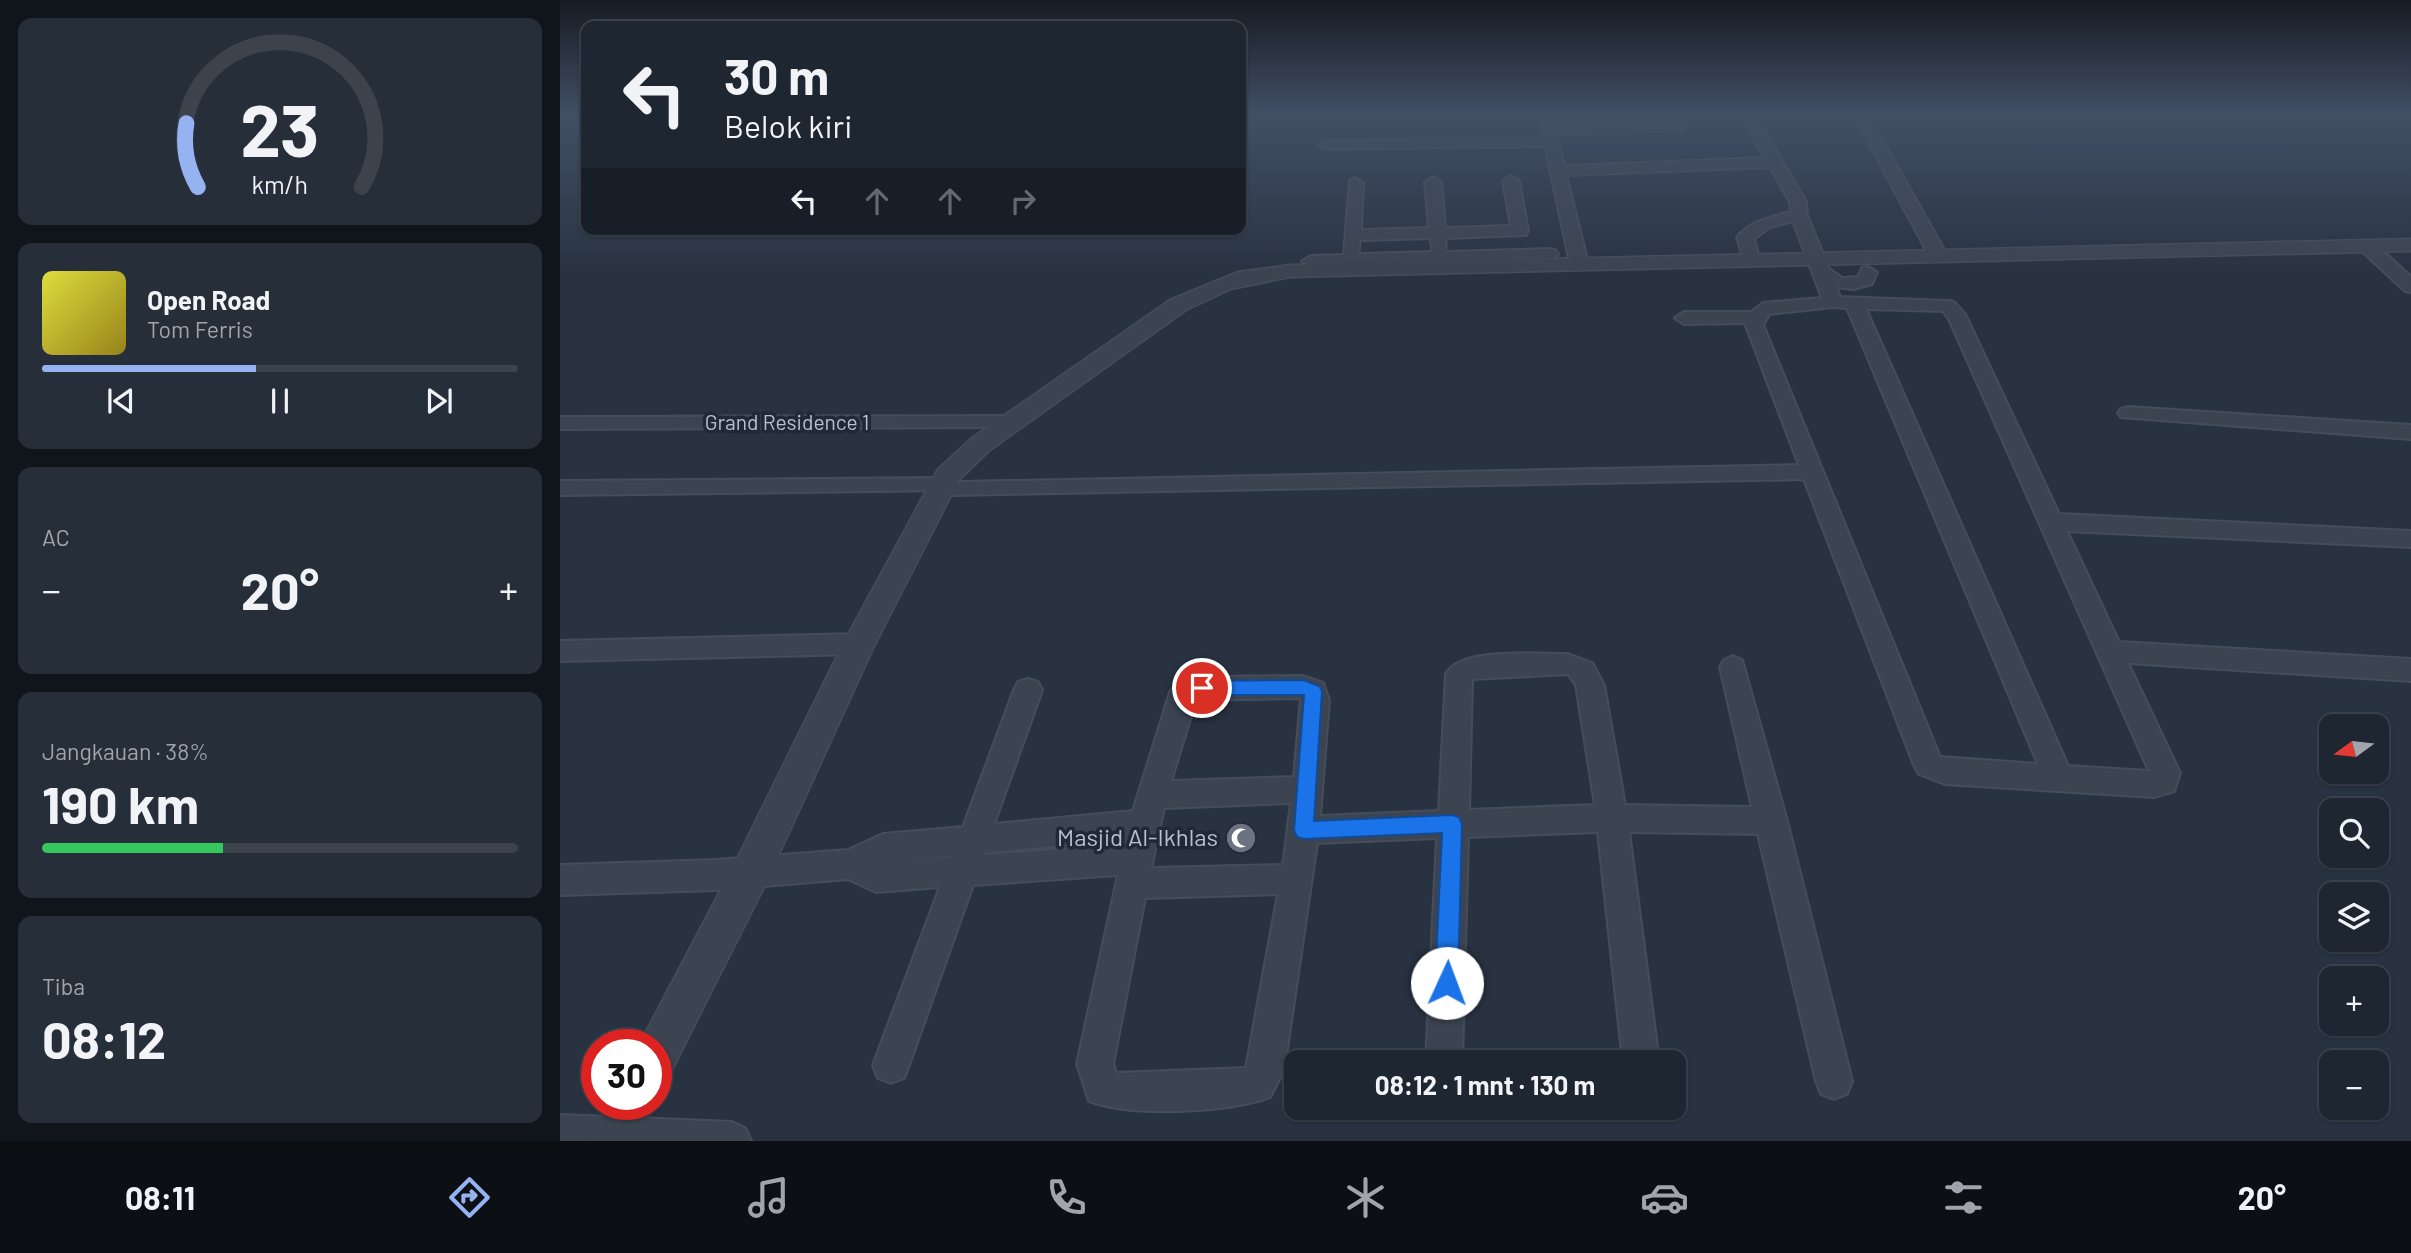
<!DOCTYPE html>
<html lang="id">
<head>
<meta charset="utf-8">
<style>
  :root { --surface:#1e2631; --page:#262e39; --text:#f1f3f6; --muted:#a1a5ab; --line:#3c434d; --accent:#95b2f1 }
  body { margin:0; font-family:Barlow,sans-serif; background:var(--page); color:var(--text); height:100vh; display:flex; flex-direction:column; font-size:26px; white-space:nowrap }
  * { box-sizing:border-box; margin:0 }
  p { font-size:23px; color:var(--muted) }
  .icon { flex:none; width:38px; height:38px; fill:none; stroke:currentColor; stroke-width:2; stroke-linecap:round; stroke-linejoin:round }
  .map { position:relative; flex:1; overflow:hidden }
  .drawer { display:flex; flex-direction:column; gap:18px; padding:18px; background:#10151b; width:560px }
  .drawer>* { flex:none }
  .hud { position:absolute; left:21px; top:21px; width:665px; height:214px; border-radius:14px; box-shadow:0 2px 5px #0004,0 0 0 2px var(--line); background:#1e2631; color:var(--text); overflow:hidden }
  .needle { width:46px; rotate:255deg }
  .fabs { position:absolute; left:1759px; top:714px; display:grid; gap:14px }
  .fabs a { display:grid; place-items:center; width:70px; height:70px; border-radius:14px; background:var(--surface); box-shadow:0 2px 5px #0004,0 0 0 2px var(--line); font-size:35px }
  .speed { position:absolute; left:21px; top:1029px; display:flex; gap:14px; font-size:35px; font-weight:700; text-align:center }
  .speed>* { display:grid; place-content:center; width:91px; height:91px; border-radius:50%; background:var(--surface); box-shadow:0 2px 5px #0004,0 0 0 2px var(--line); line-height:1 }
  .speed .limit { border:10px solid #d22; background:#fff; color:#111 }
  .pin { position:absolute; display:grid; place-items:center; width:60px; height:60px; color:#fff; margin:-30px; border:4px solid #fff; border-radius:50%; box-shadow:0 2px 7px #0007 }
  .me { position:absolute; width:77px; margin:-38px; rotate:2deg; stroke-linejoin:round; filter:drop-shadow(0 0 5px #0008) }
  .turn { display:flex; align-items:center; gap:24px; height:147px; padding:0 28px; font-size:32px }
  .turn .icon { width:91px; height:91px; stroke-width:2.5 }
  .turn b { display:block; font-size:49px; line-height:60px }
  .lanes { display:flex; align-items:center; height:66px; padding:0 28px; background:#0003; justify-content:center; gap:35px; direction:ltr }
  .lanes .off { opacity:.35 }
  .big { font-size:52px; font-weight:700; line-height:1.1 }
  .drawer .tile { flex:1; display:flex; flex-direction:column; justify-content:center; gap:10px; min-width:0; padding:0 24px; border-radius:14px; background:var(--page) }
  .drawer .dial { align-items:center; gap:0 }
  .dial svg { height:182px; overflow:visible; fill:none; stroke:var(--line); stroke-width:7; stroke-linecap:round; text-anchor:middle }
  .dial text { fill:var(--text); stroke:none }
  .song { display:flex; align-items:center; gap:21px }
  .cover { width:84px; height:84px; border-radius:10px; background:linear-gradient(135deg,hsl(60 70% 55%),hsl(50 70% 35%)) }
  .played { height:7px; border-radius:4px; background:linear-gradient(90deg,var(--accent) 45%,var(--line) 45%) }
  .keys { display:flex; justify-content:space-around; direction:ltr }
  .heat { display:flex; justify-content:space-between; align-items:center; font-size:38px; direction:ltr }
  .charge { height:10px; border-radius:5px; background:linear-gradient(90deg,#34c759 38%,var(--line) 0) }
  .trip { position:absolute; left:724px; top:1050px; width:402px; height:70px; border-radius:14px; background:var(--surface); box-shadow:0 2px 5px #0004,0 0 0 2px var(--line); font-weight:700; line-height:70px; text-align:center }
  .tabs { display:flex; height:112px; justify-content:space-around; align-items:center; background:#0c0f14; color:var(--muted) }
  .tabs .icon { width:49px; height:49px }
  .tabs .selected { color:var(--accent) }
  .tabs b { font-size:32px; color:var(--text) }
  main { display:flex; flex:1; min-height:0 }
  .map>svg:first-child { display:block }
</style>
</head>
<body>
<main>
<section class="drawer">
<div class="tile dial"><svg viewBox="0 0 100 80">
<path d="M14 69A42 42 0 1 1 86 69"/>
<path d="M14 69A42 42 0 0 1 9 41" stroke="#95b2f1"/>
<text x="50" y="56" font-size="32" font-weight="700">23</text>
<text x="50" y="72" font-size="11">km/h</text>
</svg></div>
<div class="tile">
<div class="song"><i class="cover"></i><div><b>Open Road</b><p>Tom Ferris</p></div></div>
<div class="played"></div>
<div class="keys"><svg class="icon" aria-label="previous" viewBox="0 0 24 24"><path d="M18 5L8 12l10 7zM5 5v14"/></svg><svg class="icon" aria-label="pause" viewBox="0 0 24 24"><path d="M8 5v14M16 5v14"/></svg><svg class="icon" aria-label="next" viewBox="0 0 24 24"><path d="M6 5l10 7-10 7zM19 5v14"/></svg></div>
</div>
<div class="tile"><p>AC</p>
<div class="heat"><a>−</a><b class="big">20°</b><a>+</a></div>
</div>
<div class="tile"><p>Jangkauan · 38%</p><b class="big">190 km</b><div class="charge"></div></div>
<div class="tile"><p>Tiba</p><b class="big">08:12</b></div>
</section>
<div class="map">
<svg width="1851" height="1141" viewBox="0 0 1851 1141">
  <rect width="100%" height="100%" fill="#283241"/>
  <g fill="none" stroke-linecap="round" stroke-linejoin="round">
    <!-- minor casing -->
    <g stroke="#464d5a" stroke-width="4">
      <g id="minor">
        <path d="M978,115H992L995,127L1119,122L1126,126L1119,130L997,135L1004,166L1205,158L1181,115H1195L1246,202L1247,215L1269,269L1282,278L1298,277L1302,268L1308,267L1317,272L1312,284L1294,289L1276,287L1280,297L1388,301L1394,302L1405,314L1499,514L1851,531V547L1507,531L1559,642L1851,659V681L1568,663L1620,773L1614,791L1594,797L1385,784L1359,774L1354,765L1244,479L393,495L390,490L393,485L401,482L1239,465L1185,323L1124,324L1115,318L1124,312H1191L1203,303L1262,298L1233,221L1210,227L1194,239L1200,261L1197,265H1185L1177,237C1191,221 1211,217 1231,212L1230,202L1210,167L1006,175L1028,263L1019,268L1010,263L985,146L765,149L758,145L765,141L983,138ZM1273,307L1287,308L1478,764L1380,757L1203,325L1209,314ZM1306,309L1383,311L1389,319L1589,771L1508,766Z"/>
        <path d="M1294,115H1308L1387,255L1384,259H1372L1369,255Z"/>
        <path d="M1807,115H1851V121L1814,119Z"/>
        <path d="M951,176L959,181L968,231L966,235L886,238L885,252L989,249L995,250L998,254L995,258L751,266L742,261L751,256L784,255L790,180L795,178L803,183L801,230L869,228L865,182L873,177L881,182L885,228L951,226L943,181ZM870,238L873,252L798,254L800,240Z"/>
        <path d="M1807,241L1813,242L1851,277V292L1845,291L1801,250L1799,246L1801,242Z"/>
        <path d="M1568,407L1851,425V439L1561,417L1558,413L1561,409Z"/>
        <path d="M454,416L461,417L465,422L461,427L0,429V417Z"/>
        <path d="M381,478L389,480L392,485L389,490L0,495V481Z"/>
        <path d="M299,634L308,637L312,644L308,651L299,654L0,661V641Z"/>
        <path d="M1008,654L1032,663L1044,685L1065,805L1192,807L1160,667L1164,660L1173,656L1182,660L1227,821L1292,1081L1287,1094L1274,1099L1261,1094L1256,1081L1198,834L1069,832L1099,1062H1063L1038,832L908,837L902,1062H866L877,838L757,843L724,1070L710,1097C671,1113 568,1117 529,1101L517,1064L558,875L413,885L349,1065L344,1078L331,1083L318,1078L313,1065L380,887L316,892L288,879L156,890L0,895V865L156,860L288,850L323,834L403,827L454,690L458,682L468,679L478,682L482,690L434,824L573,811L610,692L618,682L642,677L742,676L763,683L769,700L760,816L879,811L886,674C900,647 979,654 1008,654ZM1008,674L1016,685L1035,805L909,810L912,679ZM741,698L734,777L611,781L636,700ZM731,803L723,865L591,868L604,808ZM565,839L564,845L423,855L424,853ZM392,856L391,857L337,861ZM718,894L686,1068L556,1073L553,1064L585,898Z"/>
        <path d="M0,1115L172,1122L185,1128L191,1141H0Z"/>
      </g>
    </g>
    <!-- tertiary casing -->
    <g stroke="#464d5a" stroke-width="3">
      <g id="tertiary">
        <path d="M1851,239V251L730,277L671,289L626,310L430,450L399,480L315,644L205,885L111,1072L96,1079V1045H79L177,859L283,644L378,469L412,438L610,300L678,272L730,265Z"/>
        <path d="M48,1104H94L77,1141H30Z"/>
      </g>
    </g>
    <!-- minor -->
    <use href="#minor" fill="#3c4451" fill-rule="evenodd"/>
    <!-- tertiary -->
    <use href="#tertiary" fill="#3c4451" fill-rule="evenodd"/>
  </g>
  <!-- sky -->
  <linearGradient id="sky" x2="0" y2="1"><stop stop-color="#161c24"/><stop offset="0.42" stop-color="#424f65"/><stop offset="1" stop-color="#424f65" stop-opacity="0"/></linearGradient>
  <rect width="1851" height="275" fill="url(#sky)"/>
  <!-- route -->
  <path fill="#1a73e8" stroke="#114b97" stroke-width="2" d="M743,680L759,686L762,691L754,821L892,815L899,817L902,824L898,983L894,991L887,994L879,991L875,983L882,833L744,839L737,837L734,830L744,695H642L633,688L642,681Z"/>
  <!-- icons -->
  <defs>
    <g id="mosque-disc" transform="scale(1.575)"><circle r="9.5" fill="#6b7280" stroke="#212937"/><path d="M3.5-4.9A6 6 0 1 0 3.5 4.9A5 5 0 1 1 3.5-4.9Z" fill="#fff"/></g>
  </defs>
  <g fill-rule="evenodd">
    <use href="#mosque-disc" x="681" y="838"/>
  </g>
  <g text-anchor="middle" stroke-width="7" stroke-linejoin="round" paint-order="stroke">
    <!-- street labels -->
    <g font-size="21" fill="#b9c0cb" stroke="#212937">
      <text x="227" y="430">Grand Residence 1</text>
    </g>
    <!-- near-poi labels -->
    <g font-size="24" fill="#b9c0cb" stroke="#212937" text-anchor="end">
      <text x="658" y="846">Masjid Al-Ikhlas</text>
    </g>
  </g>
</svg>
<div class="fabs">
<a><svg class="needle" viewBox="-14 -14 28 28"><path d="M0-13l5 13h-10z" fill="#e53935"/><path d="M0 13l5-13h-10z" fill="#a1a5ab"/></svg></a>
<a><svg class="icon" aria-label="search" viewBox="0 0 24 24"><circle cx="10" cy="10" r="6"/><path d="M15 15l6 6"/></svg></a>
<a><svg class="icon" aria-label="layers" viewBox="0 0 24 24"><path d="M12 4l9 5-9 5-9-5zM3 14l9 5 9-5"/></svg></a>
<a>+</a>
<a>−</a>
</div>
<div class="speed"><div class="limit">30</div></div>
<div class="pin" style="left:642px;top:688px;background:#d93025"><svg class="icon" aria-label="arrive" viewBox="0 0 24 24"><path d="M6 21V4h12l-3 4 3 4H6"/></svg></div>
<svg class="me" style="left:887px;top:983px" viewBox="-20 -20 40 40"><circle r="19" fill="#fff"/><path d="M0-13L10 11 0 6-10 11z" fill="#1a73e8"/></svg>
<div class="trip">08:12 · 1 mnt · 130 m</div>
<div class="hud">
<div class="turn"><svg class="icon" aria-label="left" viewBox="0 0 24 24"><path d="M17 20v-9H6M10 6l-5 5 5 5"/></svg><div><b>30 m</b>Belok kiri</div></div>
<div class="lanes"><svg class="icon" aria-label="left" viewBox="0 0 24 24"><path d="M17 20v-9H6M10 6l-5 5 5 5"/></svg><svg class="icon off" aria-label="ahead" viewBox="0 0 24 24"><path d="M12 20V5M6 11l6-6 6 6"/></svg><svg class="icon off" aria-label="ahead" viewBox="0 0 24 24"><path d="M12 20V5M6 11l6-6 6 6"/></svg><svg class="icon off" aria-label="right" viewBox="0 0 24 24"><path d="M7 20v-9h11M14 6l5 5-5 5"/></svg></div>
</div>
</div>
</main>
<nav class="tabs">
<b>08:11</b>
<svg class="icon selected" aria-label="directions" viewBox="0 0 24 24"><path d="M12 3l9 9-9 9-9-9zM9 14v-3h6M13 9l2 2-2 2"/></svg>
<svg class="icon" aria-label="music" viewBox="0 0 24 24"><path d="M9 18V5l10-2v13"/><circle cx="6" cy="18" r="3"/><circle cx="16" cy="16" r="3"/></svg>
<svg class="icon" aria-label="phone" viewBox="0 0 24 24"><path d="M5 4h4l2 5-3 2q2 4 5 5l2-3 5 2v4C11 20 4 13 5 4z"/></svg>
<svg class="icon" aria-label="climate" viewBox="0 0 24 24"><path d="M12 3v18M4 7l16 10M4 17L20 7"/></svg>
<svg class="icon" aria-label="car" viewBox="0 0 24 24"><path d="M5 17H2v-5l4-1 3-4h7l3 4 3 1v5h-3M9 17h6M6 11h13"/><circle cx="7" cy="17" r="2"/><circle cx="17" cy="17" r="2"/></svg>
<svg class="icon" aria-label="filters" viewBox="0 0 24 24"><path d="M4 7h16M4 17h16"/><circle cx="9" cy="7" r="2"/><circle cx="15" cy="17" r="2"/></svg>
<b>20°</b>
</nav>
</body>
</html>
